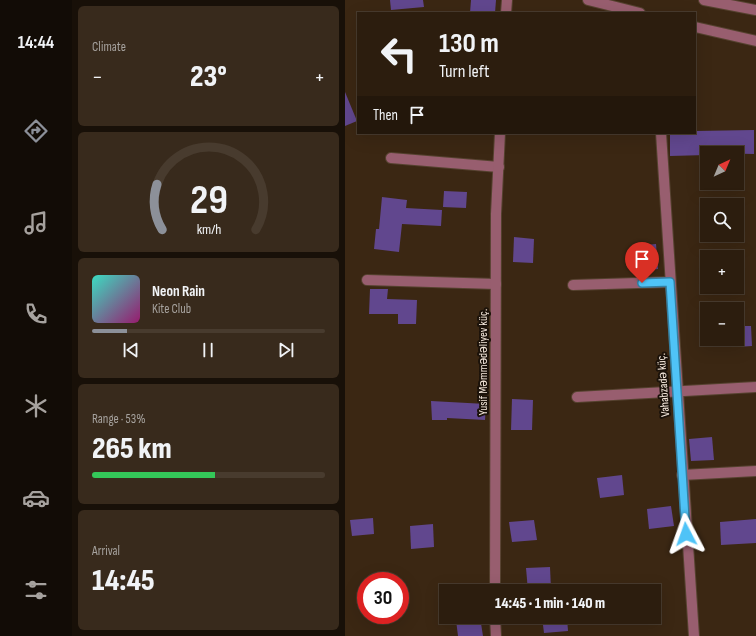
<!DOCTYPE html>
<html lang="en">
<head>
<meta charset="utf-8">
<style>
  :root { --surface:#2c1d0e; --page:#382a1c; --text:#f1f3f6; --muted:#a6a29e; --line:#483b2e; --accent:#8c9099 }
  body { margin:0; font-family:"Sofia Sans Condensed",sans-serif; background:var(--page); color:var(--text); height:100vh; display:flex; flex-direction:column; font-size:15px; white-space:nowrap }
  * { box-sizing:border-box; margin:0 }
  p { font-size:13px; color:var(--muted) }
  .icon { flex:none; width:22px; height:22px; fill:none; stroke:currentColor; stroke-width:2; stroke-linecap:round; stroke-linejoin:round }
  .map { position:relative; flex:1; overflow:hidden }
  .panel { display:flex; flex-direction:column; gap:6px; padding:6px; background:#181008; width:273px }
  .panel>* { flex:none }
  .banner { position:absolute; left:12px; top:12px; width:339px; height:122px; border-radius:0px; box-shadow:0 4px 16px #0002,0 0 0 1px var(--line); background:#2c1d0e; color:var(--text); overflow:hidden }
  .needle { width:26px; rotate:44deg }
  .controls { position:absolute; left:355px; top:146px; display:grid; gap:8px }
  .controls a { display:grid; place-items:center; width:44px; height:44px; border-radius:0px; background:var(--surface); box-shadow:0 4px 16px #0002,0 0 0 1px var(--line); font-size:20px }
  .speed { position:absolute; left:12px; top:572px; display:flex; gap:8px; font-size:20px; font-weight:700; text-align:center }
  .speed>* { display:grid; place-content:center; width:52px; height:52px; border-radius:50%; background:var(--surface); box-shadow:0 4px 16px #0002,0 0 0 1px var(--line); line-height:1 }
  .speed .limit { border:6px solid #d22; background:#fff; color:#111 }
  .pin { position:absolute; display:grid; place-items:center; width:34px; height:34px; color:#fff; margin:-41px -17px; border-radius:50% 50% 50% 0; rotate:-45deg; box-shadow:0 0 4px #0007 }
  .pin .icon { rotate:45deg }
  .me { position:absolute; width:44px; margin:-22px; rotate:356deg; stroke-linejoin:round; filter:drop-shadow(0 0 3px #0008) }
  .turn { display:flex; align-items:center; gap:14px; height:84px; padding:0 16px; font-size:18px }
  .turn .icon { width:52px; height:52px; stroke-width:2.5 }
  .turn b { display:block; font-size:28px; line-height:34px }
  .then { display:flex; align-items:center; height:38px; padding:0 16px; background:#0003; gap:8px; font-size:15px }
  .big { font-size:30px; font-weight:800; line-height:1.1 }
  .panel .widget { flex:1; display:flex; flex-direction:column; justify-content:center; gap:6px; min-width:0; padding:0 14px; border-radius:6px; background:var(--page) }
  .panel .dial { align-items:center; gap:0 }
  .dial svg { height:104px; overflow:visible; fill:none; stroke:var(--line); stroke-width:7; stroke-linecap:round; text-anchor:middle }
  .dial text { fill:var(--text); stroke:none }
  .song { display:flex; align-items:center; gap:12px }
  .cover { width:48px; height:48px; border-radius:6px; background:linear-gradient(135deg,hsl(170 70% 55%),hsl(320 70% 35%)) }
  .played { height:4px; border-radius:2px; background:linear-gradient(90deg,var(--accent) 15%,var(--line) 15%) }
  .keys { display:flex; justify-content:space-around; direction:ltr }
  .heat { display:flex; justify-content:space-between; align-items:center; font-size:22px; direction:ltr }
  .charge { height:6px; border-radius:3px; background:linear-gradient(90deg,#34c759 53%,var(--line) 0) }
  .trip { position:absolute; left:94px; top:584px; width:222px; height:40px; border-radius:0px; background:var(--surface); box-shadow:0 4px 16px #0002,0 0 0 1px var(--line); font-weight:800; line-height:40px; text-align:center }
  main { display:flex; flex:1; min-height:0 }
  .dock { display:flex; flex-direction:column; width:72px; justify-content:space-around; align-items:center; background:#120c06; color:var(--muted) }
  .dock .icon { width:28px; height:28px }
  .dock .selected { color:var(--accent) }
  .dock b { font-size:18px; color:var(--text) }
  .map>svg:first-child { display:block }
</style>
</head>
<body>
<main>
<nav class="dock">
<b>14:44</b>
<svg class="icon selected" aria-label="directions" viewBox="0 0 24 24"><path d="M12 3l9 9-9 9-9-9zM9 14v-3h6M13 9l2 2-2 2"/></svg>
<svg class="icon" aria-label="music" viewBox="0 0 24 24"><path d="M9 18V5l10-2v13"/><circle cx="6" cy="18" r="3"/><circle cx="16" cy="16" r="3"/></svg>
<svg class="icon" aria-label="phone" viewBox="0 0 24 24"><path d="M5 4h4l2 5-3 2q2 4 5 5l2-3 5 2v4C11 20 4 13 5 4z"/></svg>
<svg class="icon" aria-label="climate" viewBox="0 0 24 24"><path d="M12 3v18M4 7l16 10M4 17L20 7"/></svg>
<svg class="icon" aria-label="car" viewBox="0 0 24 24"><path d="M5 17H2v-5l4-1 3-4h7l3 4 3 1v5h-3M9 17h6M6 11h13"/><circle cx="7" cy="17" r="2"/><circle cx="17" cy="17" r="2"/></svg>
<svg class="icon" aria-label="filters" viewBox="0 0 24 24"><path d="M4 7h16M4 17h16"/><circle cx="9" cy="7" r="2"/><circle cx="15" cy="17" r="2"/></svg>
</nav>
<section class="panel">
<div class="widget"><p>Climate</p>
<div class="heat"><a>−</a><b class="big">23°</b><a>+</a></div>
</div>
<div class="widget dial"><svg viewBox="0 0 100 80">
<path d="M14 69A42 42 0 1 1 86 69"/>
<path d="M14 69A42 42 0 0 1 10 34" stroke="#8c9099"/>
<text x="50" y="56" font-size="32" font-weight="700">29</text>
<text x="50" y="72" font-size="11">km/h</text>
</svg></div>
<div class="widget">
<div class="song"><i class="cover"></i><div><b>Neon Rain</b><p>Kite Club</p></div></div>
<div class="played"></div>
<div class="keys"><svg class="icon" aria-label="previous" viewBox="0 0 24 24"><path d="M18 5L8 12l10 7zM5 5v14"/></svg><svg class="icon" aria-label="pause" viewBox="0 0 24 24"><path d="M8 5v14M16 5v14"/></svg><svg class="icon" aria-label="next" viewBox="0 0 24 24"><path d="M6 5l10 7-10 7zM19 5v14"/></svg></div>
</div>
<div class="widget"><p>Range · 53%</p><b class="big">265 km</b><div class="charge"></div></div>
<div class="widget"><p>Arrival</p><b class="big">14:45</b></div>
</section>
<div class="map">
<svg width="411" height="636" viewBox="0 0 411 636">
  <rect width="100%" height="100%" fill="#3b2713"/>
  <!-- building -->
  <g fill="#61478e">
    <path d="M45,0H78L79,7L46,10Z"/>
    <path d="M126,0H151L150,13H125Z"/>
    <path d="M0,92L12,121L0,126Z"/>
    <path d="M409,130V154L362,153V155L325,156V133H350V131Z"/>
    <path d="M99,191L122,192L121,208L98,207Z"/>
    <path d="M37,197L62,200L61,208L97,210L96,226L57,224L54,252L29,249L31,229H34Z"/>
    <path d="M169,237L189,239L188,263L168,262Z"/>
    <path d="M311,244L313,269L293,271L291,246Z"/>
    <path d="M25,289H43L42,299L72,300L71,324H53V314H24Z"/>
    <path d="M392,326H406L407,346L392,347Z"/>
    <path d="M167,399L188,400L187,430H166Z"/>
    <path d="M86,401L141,404L140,420L102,418V420H87Z"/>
    <path d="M367,437L369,460L346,461L344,439Z"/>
    <path d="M277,475L279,495L255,498L252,478Z"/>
    <path d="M326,506L329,526L304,529L302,509Z"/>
    <path d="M28,518L29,534L7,536L5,520Z"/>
    <path d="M411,519V543L376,545L375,522Z"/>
    <path d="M189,520L192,540L167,542L164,522Z"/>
    <path d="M88,524L89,547L66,549L65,526Z"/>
    <path d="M205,567L206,589L183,591L181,568Z"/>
    <path d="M135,617L138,636H113L111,620Z"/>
    <path d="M197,617H222L223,631L199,633Z"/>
  </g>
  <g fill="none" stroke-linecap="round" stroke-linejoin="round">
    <!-- minor casing -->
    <g stroke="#55422f" stroke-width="12">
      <g id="minor">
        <path d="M243,0L295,13"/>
        <path d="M359,0L411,10"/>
        <path d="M161,13L162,0"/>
        <path d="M350,27L411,41"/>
        <path d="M316,133L349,636"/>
        <path d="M46,158L154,167"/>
        <path d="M22,280L151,284"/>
        <path d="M228,285L325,282"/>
        <path d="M232,397L411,387"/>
        <path d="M337,475L411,471"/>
        <path d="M150,591L151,214L155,133"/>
        <path d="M150,617L151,636"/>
      </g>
    </g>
    <!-- minor -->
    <use href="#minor" stroke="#985e6f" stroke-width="10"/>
  </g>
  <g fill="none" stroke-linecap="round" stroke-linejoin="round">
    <!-- route casing -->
    <g stroke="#337fa1" stroke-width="10">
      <path id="route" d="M297,283L325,282L341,534"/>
    </g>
    <!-- route -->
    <use href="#route" stroke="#4fc3f7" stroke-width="7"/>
  </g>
  <g text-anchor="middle" stroke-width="4" stroke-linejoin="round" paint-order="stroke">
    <!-- street labels -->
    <g font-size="12" fill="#f5e8dc" stroke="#1b120a">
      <text transform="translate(138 362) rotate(-90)" y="4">Yusif Məmmədəliyev küç.</text>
      <text transform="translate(318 385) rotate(-94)" y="4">Vahabzadə küç.</text>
    </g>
  </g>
</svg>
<div class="controls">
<a><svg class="needle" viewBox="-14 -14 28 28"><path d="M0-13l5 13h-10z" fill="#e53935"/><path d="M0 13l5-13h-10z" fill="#a6a29e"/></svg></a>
<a><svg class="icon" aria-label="search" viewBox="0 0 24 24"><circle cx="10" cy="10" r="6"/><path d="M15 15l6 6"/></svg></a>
<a>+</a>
<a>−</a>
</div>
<div class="speed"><div class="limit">30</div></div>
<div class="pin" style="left:297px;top:283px;background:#d93025"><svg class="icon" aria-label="arrive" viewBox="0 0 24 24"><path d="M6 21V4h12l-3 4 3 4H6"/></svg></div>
<svg class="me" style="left:341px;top:534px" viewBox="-20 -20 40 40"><path d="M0-17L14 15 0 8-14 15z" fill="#4fc3f7" stroke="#fff" stroke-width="4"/></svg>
<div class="trip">14:45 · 1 min · 140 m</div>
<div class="banner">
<div class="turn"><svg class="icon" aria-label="left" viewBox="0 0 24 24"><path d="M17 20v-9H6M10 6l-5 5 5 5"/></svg><div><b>130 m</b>Turn left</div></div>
<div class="then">Then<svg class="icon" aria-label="arrive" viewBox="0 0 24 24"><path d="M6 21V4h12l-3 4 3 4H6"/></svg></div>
</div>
</div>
</main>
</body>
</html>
